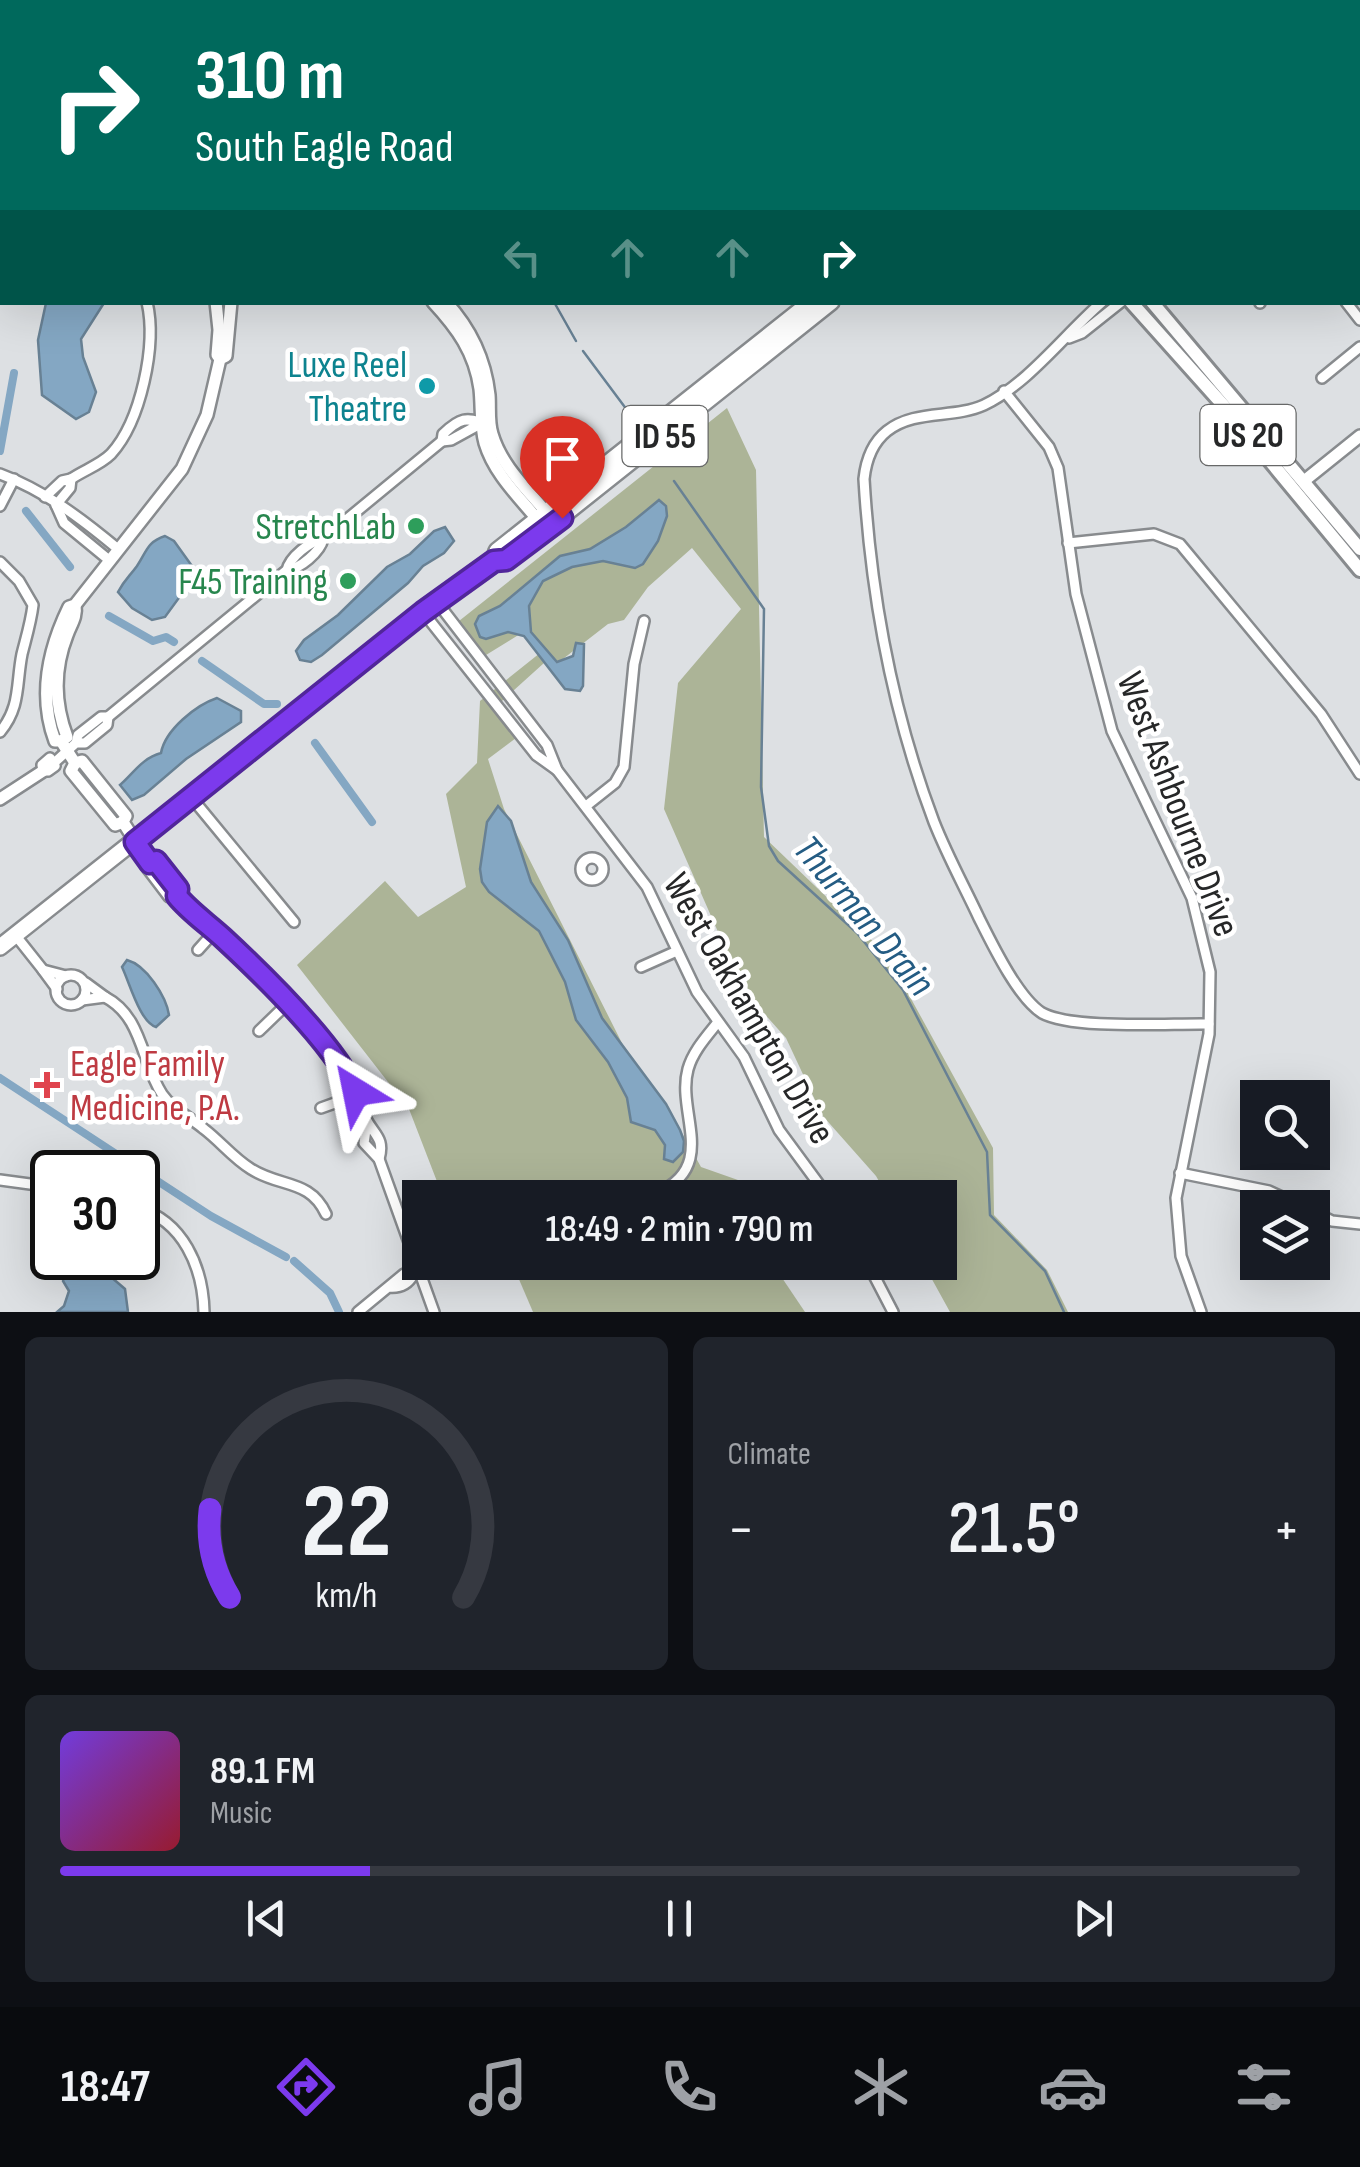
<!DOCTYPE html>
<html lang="en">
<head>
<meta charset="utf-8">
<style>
  :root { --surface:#171b24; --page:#20242c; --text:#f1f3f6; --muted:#9ea1a6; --line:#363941; --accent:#7c3aed }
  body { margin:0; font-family:"Sofia Sans Condensed",sans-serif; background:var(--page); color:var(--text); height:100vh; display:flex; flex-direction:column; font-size:38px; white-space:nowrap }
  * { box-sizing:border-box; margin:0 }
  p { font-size:32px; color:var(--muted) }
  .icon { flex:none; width:55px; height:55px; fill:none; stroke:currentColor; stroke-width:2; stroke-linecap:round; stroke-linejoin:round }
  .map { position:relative; height:1312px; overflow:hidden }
  .drawer { display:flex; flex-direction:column; gap:25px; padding:25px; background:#0d0f14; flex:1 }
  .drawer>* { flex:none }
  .guide { position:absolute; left:0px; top:0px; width:1360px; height:305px; box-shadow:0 10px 40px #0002; background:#00695c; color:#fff; overflow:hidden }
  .controls { position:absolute; left:1240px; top:1080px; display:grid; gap:20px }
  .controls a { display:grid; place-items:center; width:90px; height:90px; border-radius:0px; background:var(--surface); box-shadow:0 10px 40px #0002; font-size:50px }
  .speed { position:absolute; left:30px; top:1150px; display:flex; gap:20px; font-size:50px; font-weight:700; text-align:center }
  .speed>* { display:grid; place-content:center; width:130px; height:130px; border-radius:50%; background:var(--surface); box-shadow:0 10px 40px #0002; line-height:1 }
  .speed .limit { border:5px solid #111; border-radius:15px; background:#fff; color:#111 }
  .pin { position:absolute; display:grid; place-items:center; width:85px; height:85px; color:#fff; margin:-102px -42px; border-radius:50% 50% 50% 0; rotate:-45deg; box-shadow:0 0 10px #0007 }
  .pin .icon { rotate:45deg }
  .me { position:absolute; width:110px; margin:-55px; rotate:325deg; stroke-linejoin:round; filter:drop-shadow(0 0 8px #0008) }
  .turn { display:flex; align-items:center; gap:35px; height:210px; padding:0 30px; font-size:45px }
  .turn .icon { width:130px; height:130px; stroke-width:2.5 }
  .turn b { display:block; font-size:70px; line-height:85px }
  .lanes { display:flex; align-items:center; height:95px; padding:0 30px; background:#0003; justify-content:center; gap:50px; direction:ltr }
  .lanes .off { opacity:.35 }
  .big { font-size:75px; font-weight:600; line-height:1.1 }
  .drawer .widget { flex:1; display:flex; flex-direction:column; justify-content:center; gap:15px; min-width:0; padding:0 35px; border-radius:15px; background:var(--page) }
  .drawer .dial { align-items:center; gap:0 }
  .dial svg { height:260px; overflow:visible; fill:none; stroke:var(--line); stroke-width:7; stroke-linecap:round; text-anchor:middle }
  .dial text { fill:var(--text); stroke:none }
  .song { display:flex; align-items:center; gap:30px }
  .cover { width:120px; height:120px; border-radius:15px; background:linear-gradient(135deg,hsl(260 70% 55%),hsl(350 70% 35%)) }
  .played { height:10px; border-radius:5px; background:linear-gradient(90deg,var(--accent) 25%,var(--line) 25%) }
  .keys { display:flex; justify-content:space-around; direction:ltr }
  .heat { display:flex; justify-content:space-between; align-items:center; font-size:55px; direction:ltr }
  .drawer .tiles { flex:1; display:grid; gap:25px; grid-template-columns:1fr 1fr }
  .widget:last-child { grid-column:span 2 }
  .trip { position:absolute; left:402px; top:1180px; width:555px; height:100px; border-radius:0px; background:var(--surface); box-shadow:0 10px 40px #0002; font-weight:600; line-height:100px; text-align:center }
  .dock { display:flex; height:160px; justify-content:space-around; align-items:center; background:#090b0e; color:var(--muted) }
  .dock .icon { width:70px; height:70px }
  .dock .selected { color:var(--accent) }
  .dock b { font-size:45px; color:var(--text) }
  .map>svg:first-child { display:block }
</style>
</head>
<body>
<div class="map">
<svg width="1360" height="1312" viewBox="0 0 1360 1312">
  <rect width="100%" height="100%" fill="#dde0e3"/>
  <!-- green -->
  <g fill="#acb497">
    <path d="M727,408L756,470L764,837L887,955L993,1148L994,1215L1047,1270L1068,1312H950L923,1263L940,1262V1198L888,1197L876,1176L822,1115L786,1038L744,991L664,809L678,683L741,609L692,548L648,587L624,620L608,624L559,662L544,663L492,710L516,738L488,759L504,809L629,1057L682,1133L701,1167L755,1186V1197H443L409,1109L297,965L385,881L418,917L466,887L446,794L477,763L480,701L545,649L520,634L486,655L459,621Z"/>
    <path d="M512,1263H772L805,1312H533Z"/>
  </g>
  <!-- water -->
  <g fill="#84a7c3" stroke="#688194" stroke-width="2.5">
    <path d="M46,303H104L81,339L83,357L96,392L89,412L76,419L42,395L38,340Z"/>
    <path d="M659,500L666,506L667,516L658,541L643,564L635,568L603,561L572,567L543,581L529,606L531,632L557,662L573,656L576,643L584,644L583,686L580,691L565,689L524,636L508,632L486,639L480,637L475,624L479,616L500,606L560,556L590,549L626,527Z"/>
    <path d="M445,527L454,541L444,553L423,566L408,583L322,655L311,662L300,660L296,651L304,640L338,615L387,567L410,554L434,531Z"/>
    <path d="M165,536L174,541L197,573L165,617L152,620L132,608L118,592C125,579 129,577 137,566C147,551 147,542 165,536Z"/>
    <path d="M217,698L241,711V722L186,759L144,795L132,800L120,785C133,774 142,758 161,753C165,730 196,705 217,698Z"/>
    <path d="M498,806L511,821L531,882L568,940L602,1018L666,1104L680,1130L684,1141L683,1152L673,1162L664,1159L665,1145L655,1130L631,1122L627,1098L608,1062L576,1020L565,982L539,931L489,892L482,882L480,869L487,822Z"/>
    <path d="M127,960C146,965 166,996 169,1015L156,1027C140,1022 130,984 122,967Z"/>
    <path d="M81,1262L104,1271L125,1289L128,1312H57L64,1306L69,1291L63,1281L68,1264Z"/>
  </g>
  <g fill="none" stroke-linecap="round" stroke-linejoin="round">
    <!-- stream -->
    <g stroke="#688194" stroke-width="2.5">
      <path d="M446,0L447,2"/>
      <path d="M554,302L576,341"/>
      <path d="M583,351L627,410"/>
      <path d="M674,481L764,609L761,787L769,846L778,861L857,933L903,990L987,1152L990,1215L1045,1271L1064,1312"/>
    </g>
    <!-- canal -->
    <g stroke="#84a7c3" stroke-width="8">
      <path d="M0,451L14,373"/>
      <path d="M26,511L70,567"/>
      <path d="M109,616L153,641L166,637L174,642"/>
      <path d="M202,661L264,704H277"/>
      <path d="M315,743L372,822"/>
      <path d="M0,1078L211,1216L286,1257"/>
      <path d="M294,1261L330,1293L339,1312"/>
    </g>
    <!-- street casing -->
    <g stroke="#888b8e" stroke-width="14">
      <g id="street">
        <path d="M358,0L360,2"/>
        <path d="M38,2V0"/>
        <path d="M207,2L209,0"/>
        <path d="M0,64L2,65"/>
        <path d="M1358,110L1360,113"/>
        <path d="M1358,155L1360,153"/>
        <path d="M0,202L2,189"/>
        <path d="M1102,302C1065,334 1028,384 984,405C953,419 915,409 887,431C872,443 866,460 864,479C871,597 892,711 934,822C947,855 964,886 979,918C992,944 1018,998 1042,1013C1073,1030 1171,1023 1209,1024"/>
        <path d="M1346,302L1360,320"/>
        <path d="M1260,303V302"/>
        <path d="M1069,338L1082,333L1121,302"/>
        <path d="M1322,378L1360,347"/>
        <path d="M1004,391L1049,447L1058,468L1076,594L1112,731L1192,898L1210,972L1209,1034L1176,1198L1181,1256L1201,1312"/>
        <path d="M482,423L451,440L442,441L443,434C461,417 465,418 486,423"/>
        <path d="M0,474C44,490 82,519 118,549"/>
        <path d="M71,479C84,470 100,465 111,454C141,421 157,345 147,302"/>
        <path d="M45,497L62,481L71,479L70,488L56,505"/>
        <path d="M56,505L64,523L109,560"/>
        <path d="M0,506L14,479"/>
        <path d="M1068,543L1154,534L1180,544L1321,714L1360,774"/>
        <path d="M0,562L19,581L33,605C31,622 26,638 22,654C16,684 21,707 0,732"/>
        <path d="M287,570C300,569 320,552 323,539"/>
        <path d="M423,612L536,755L557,770L547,745L437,602"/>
        <path d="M108,717L287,570C290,557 310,541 323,539L442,441"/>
        <path d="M50,758L55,766L48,771H43L42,765Z"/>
        <path d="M55,762L76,743L78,735L101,717H108L107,725L85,743H76"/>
        <path d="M557,770L647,887L697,992L744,1057L779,1130L829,1198"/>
        <path d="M191,797L294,922"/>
        <path d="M586,806L615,783L624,767L634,664L644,621"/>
        <path d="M135,841L150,863L147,868L169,897L177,896"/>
        <circle cx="592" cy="869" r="11"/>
        <path d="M150,863L156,861L178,889L177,896C190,912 208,924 223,938C263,975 319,1030 348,1076C356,1089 359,1105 366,1119C374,1135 385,1138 379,1159"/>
        <path d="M16,936L43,970"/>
        <path d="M198,950L215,931"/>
        <path d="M641,967L677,951"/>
        <circle cx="71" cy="990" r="15"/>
        <path d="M57,989L43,970L66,976"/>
        <path d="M105,997C143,1017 141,1062 162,1094C173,1110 190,1117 204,1129C220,1141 233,1158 251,1169C281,1188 310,1179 326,1214"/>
        <path d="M82,1000L105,997L86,983"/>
        <path d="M259,1031L287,1004"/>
        <path d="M321,1108L357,1095"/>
        <path d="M367,1123L364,1143L379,1159L434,1312"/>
        <path d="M1180,1173L1269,1191L1306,1208"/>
        <path d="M0,1180L52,1187"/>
        <path d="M659,1192C718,1165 676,1112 688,1069C693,1051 707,1036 718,1022"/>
        <path d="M138,1208C183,1221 203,1267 204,1312"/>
        <path d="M1312,1211L1332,1221L1360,1224"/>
        <path d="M867,1262L893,1312"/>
        <path d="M419,1272L445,1262"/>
        <path d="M358,1312L404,1274L413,1275C408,1284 400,1288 389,1287"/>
      </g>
    </g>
    <!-- secondary casing -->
    <g stroke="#888b8e" stroke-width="16">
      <g id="secondary">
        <path d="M114,2L115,0"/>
        <path d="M216,302L219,330L217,355L220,359"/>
        <path d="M433,302C457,328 475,352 480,389C482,407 480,425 485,443C494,473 518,496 537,519"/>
        <path d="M446,302C470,328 485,359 489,395C490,407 488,422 492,434C501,465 526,488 546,512"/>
        <path d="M1304,481L1360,436"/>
        <path d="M61,741L67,737C54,703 54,668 67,635C71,624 77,617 75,605"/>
        <path d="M75,763L71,771L115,825L123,822"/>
        <path d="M0,799L43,771"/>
        <path d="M135,841L123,822L126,816L82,761L75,763L61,741H55C38,695 48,650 69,607L75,605L182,469L207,415L220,359L226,356L231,302"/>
      </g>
    </g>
    <!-- primary casing -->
    <g stroke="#888b8e" stroke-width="18">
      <g id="primary">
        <path d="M885,0L887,2"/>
        <path d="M906,0L908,2"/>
        <path d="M1131,302L1232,415L1360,570"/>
        <path d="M1152,302L1360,549"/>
      </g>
    </g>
    <!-- highway casing -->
    <g stroke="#888b8e" stroke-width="20">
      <g id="highway">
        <path d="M1176,2L1178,0"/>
        <path d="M1195,2L1198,0"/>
        <path d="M494,561L497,551L811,302"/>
        <path d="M0,947L423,612L494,561L506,560L537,536L831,302"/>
      </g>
    </g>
    <!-- street -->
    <use href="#street" stroke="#fff" stroke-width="9"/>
    <!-- secondary -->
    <use href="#secondary" stroke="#fff" stroke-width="11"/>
    <!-- primary -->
    <use href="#primary" stroke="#fff" stroke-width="12"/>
    <!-- highway -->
    <use href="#highway" stroke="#fff" stroke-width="15"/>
  </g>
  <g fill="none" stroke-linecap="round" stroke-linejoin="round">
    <!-- route casing -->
    <g stroke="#51269a" stroke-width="25">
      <path id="route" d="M356,1092C333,1043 264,976 223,938C208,924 190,912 177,896L178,889L156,861L150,863L135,842L423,612L494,561L506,560L562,518"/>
    </g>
    <!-- route -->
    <use href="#route" stroke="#7c3aed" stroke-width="18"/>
  </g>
  <!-- markers -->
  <circle fill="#0f9aa8" stroke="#fff" stroke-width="4" cx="427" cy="386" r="10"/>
  <g fill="#2e9e5b" stroke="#fff" stroke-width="4">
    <circle cx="416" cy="526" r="10"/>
    <circle cx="348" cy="581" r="10"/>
  </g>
  <path fill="#e0444e" stroke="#fff" stroke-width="4" d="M42 1070h10v10h10v10h-10v10h-10v-10h-10v-10h10z"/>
  <g text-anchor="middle" stroke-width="9" stroke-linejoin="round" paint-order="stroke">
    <!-- shield labels -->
    <g fill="#fff" stroke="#676868" stroke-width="2.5">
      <rect x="1200.5" y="405" width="95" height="60" rx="8"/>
      <rect x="622.5" y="406" width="85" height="60" rx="8"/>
    </g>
    <g font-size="35" font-weight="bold" fill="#262728">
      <text x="1248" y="447">US 20</text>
      <text x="665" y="448">ID 55</text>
    </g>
    <!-- culture labels -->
    <g font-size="38" fill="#0d838f" stroke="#fff" text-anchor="end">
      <text x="407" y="377">Luxe Reel<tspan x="407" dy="44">Theatre</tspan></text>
    </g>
    <!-- leisure labels -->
    <g font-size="38" fill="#27864d" stroke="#fff" text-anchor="end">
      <text x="396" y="539">StretchLab</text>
      <text x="328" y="594">F45 Training</text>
    </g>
    <!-- street labels -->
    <g font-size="38" fill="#262728" stroke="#fff">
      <text transform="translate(1179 804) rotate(69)" y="13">West Ashbourne Drive</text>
      <text transform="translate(750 1008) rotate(60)" y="13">West Oakhampton Drive</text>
    </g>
    <!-- health labels -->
    <g font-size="38" fill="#be3a42" stroke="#fff" text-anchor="start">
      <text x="70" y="1076">Eagle Family<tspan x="70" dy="44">Medicine, P.A.</tspan></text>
    </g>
    <!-- water labels -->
    <g font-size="40" font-style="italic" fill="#245c83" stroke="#fff">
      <text transform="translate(865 915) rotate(50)" y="14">Thurman Drain</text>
    </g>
  </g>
</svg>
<div class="controls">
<a><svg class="icon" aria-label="search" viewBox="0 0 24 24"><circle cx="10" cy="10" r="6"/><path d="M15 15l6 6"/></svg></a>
<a><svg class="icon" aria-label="layers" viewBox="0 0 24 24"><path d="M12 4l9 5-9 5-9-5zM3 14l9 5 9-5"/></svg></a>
</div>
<div class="speed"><div class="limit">30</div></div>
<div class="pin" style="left:562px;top:518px;background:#d93025"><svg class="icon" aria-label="arrive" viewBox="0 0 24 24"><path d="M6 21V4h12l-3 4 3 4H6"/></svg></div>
<svg class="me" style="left:356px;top:1092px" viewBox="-20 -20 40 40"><path d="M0-17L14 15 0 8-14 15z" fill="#7c3aed" stroke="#fff" stroke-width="4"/></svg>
<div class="trip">18:49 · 2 min · 790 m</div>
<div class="guide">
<div class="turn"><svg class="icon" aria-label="right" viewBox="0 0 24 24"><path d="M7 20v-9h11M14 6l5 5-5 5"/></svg><div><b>310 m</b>South Eagle Road</div></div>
<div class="lanes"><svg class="icon off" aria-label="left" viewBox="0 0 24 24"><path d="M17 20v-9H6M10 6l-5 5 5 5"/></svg><svg class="icon off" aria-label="ahead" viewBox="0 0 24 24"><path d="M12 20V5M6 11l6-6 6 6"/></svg><svg class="icon off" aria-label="ahead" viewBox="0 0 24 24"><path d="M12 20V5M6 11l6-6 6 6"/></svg><svg class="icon" aria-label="right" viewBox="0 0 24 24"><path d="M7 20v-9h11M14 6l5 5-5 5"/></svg></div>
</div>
</div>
<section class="drawer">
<div class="tiles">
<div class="widget dial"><svg viewBox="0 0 100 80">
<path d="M14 69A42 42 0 1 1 86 69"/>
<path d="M14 69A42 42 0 0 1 8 42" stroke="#7c3aed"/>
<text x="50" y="56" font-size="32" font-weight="700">22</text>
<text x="50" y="72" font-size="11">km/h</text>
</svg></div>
<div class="widget"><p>Climate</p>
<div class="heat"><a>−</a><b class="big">21.5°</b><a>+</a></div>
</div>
<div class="widget">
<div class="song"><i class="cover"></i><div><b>89.1 FM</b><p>Music</p></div></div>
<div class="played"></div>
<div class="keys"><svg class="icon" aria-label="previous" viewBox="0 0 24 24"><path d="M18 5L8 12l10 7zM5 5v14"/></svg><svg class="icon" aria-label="pause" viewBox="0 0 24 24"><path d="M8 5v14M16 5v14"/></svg><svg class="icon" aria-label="next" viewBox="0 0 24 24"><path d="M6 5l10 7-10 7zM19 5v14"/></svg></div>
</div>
</div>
</section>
<nav class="dock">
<b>18:47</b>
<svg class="icon selected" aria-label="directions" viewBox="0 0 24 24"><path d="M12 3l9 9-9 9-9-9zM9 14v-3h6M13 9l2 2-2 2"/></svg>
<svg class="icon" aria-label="music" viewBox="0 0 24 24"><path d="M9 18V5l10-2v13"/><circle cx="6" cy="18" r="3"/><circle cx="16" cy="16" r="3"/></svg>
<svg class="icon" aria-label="phone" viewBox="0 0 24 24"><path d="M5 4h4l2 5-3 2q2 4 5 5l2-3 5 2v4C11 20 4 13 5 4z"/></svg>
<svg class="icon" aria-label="climate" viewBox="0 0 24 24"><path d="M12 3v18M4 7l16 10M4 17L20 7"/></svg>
<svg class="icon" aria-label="car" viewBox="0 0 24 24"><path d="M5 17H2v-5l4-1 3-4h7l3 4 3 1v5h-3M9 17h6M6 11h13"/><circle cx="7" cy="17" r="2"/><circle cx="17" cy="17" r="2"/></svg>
<svg class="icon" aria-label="filters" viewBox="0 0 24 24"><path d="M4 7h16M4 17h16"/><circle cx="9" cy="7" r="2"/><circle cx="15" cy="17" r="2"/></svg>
</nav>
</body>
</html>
